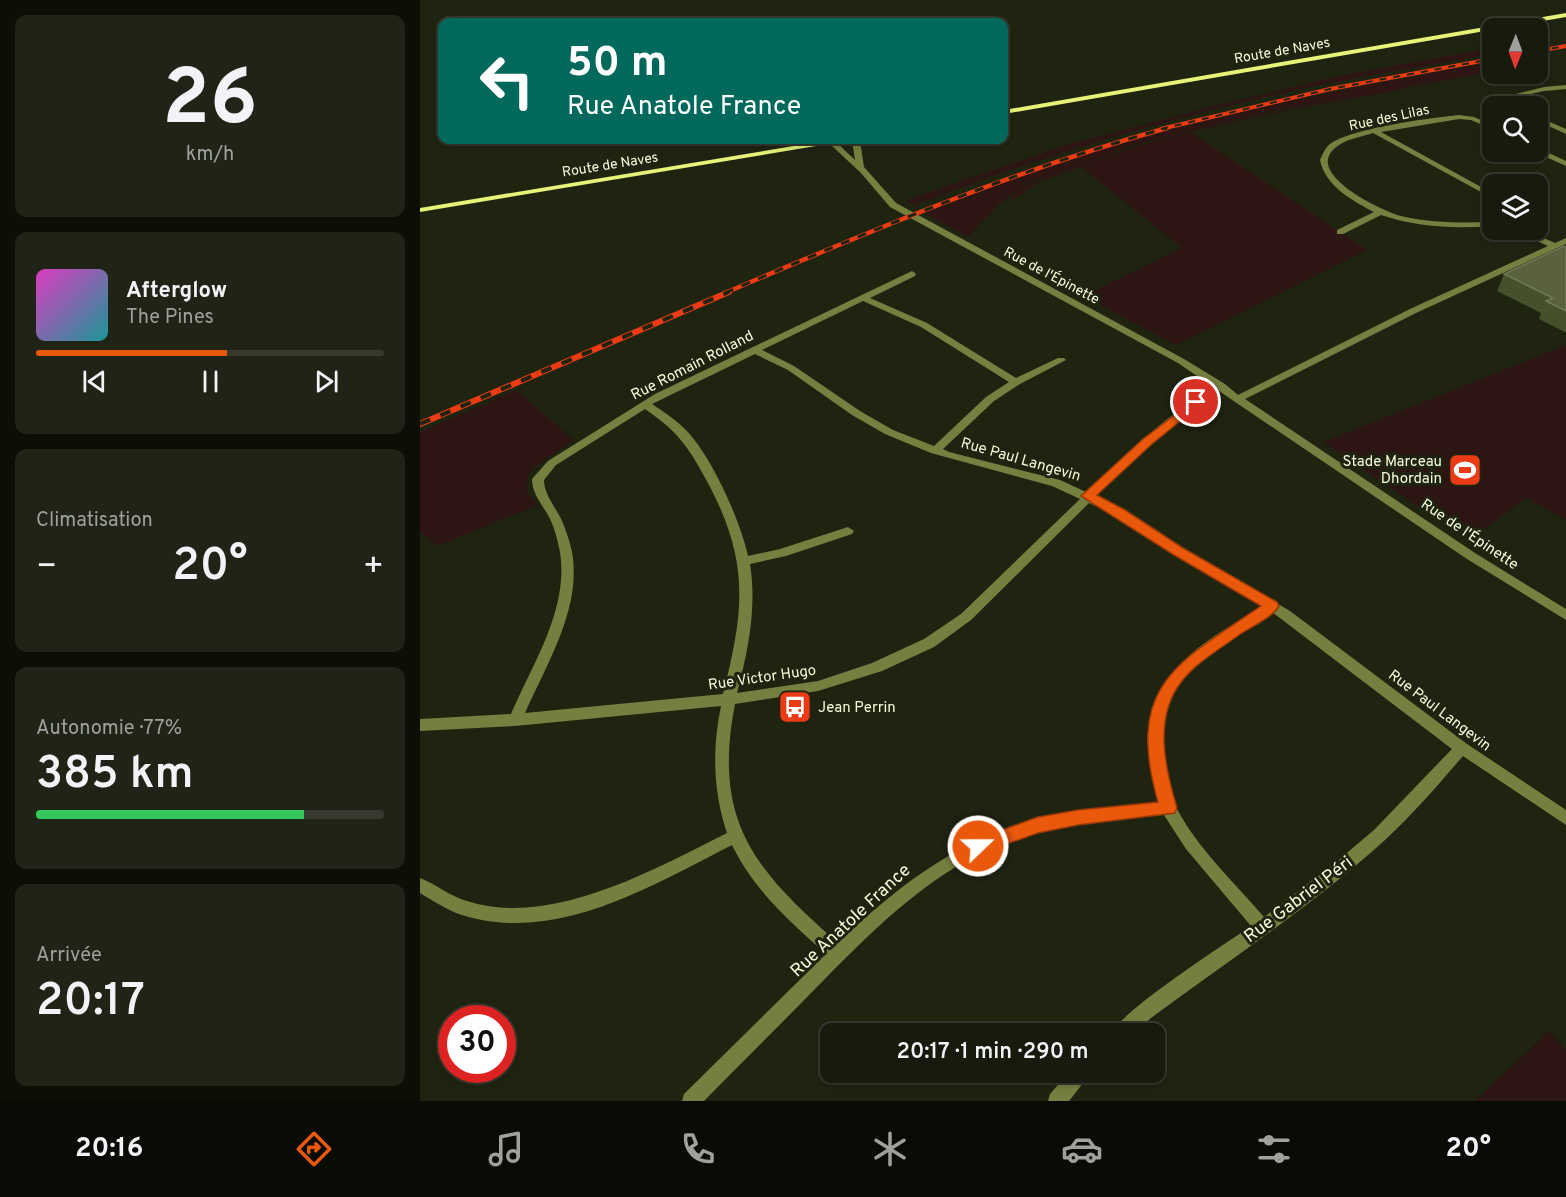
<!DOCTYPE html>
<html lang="fr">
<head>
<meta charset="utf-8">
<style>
  :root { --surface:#171b0d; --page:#202416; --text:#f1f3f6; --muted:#9ea19d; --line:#36392e; --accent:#ea580c }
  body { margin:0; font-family:Overpass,sans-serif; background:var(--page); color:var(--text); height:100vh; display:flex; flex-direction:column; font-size:22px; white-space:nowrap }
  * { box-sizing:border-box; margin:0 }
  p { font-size:20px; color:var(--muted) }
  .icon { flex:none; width:33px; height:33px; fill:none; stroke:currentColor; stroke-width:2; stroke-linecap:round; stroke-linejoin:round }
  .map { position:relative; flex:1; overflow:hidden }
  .side { display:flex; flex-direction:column; gap:15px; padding:15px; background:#0d0f07; width:420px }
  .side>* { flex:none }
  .top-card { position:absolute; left:18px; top:18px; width:570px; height:126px; border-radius:12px; box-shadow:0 3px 9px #0003,0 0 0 2px var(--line); background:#00695c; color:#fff; overflow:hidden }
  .needle { width:39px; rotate:181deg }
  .tools { position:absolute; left:1062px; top:18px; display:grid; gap:12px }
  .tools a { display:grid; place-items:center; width:66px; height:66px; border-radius:12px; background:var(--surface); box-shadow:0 3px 9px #0003,0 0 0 2px var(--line); font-size:30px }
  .speed { position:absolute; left:18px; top:1005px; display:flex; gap:12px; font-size:30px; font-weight:700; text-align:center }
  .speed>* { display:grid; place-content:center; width:78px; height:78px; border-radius:50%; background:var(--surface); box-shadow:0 3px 9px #0003,0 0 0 2px var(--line); line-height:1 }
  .speed .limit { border:9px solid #d22; background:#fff; color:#111 }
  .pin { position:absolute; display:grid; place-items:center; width:51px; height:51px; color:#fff; margin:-26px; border:3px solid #fff; border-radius:50%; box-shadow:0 2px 6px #0007 }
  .me { position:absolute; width:66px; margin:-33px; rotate:68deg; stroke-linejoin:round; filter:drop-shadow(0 0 4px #0008) }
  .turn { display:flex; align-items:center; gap:21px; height:126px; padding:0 30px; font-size:27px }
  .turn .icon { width:78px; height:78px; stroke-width:2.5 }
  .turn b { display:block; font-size:42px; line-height:51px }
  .big { font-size:45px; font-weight:600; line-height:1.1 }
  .side .card { flex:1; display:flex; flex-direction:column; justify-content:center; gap:9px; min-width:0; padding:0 21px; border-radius:12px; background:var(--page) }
  .side .dial { align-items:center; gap:0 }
  .dial b { font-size:78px; line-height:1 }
  .song { display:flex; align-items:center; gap:18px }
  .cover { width:72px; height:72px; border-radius:9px; background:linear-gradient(135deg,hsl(310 70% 55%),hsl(180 70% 35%)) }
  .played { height:6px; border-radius:3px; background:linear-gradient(90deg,var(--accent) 55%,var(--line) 55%) }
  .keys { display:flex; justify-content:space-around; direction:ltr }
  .heat { display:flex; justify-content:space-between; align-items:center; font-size:33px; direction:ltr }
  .charge { height:9px; border-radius:4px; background:linear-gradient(90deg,#34c759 77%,var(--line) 0) }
  .trip { position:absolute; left:400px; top:1023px; width:345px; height:60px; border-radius:12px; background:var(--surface); box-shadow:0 3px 9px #0003,0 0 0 2px var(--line); font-weight:600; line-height:60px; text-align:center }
  .dock { display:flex; height:96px; justify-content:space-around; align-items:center; background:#090b05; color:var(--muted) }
  .dock .icon { width:42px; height:42px }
  .dock .on { color:var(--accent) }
  .dock b { font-size:27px; color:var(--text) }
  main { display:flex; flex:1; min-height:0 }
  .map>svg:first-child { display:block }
</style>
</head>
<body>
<main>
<section class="side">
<div class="card dial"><b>26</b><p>km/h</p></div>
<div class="card">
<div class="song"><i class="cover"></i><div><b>Afterglow</b><p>The Pines</p></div></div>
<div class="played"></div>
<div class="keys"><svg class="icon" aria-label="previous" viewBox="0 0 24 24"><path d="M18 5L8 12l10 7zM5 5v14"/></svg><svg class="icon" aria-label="pause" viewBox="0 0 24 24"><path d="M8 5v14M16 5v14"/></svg><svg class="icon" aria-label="next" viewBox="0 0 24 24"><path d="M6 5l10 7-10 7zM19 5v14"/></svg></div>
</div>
<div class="card"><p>Climatisation</p>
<div class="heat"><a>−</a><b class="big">20°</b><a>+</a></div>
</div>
<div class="card"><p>Autonomie · 77%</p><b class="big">385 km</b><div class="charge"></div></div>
<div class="card"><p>Arrivée</p><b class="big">20:17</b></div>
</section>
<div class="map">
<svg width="1146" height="1101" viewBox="0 0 1146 1101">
  <rect width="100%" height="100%" fill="#1f2411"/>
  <!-- green -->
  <g fill="#2d1514">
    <path d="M1072,48V54C1007,66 941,76 876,90C745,119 617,157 493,206L486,200L646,145L794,106L918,76Z"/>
    <path d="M1072,62V72L851,111L715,145L614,180L578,205L548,237L505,213C544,198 584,181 624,168C770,118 921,89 1072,62Z"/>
    <path d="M975,88L985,89L895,105L770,132L947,250L756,345L663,296L762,248L661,167L621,181L588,203C604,180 643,171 668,162C768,128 871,108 975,88Z"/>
    <path d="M1146,345V520L1106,498L1049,541L903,442Z"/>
    <path d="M96,390L154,440L119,464L108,475L107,491L118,505L17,546L0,531V432Z"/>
    <path d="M1129,1031L1146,1050V1101H1055Z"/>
  </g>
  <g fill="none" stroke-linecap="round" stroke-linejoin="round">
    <!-- street -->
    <g fill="#777f40" fill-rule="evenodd">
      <path d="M1146,85V89L1124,91L1088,99V102L1095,106H1087L1082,103L1083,97L1124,87Z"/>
      <path d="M1039,115L1054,117L1072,125V129L1051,120L1039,119L961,132L1072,193V198L953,133C941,137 925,139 915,148C884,174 962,211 981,216C1011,223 1041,223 1072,222V226C1035,229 997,227 961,215L923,234H917V230L954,212C933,201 905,186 900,160C903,154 905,148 910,144C932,128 1010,118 1039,115Z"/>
      <path d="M1118,117L1146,129V134L1118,121Z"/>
      <path d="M408,140H414L435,160L433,147L428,140H435L441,147L444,167L476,203L764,359L805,384L818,395L990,309L1128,246L1097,232L1096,230H1106L1135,243L1146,238V244L996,313L825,399L1055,553L1146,609V620L1047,559L799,391C754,421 714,459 675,497L705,510L763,548L870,611L1047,744L1146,810V825L1043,756C1018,785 993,814 965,840C892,906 809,960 731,1018L714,1034H691C701,1011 805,944 831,926L766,849L744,815C687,820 628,823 574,847C503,878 447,936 393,991C357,1028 320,1064 284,1101H262L264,1094L406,954C369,921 334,890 312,845C230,887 131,947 36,913C24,908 12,900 0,893V878C14,883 27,894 41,899C126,931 233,870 307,833C293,791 292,749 301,706L95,726L0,731V719L91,714C113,663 149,609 140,552C138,542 135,530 131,521C124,506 112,495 112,479L128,461L235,394L492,271L496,274L495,276L450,298L507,323L596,378L638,358H644L646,360L600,384L574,401L523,449L529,452L640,480L666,492C705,454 746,416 793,387L758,363L470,207L441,173L412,146L407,141ZM443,301L501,327L589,382L566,397L514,446L473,430L440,411L374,366L342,350ZM335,354L368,370L432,415L465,434L511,453L632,486L660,499L541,614L504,639L452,663L398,681L317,693C328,650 337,609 330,564L366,556L432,534L434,531L428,527L360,549L328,556C320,520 292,457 266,430C256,420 244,412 232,404ZM225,409C260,433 269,448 289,485C330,563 324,611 303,694L105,713C127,663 162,608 152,552C150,542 146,530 142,521C136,507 124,495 124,480L136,465ZM669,503L697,516L755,554L842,606C818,622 791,636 770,655C724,695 723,747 739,802C699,806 660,809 621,818C541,837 476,887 418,943C335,870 292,822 315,704L398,691L462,671L514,647L551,620ZM852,612L1032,749L954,830L915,863L844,917C814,882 777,848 756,807C751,799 750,789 748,781C739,741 742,701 770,670C793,646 825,630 852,612Z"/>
      <path d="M1118,148L1146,161V166L1115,152H1118Z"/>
      <path d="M649,1072H670L667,1078L649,1101H628L630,1094Z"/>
    </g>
    <!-- secondary -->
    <g fill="#e6f377" fill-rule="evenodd">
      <path d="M1146,13V17L584,114V110Z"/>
      <path d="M410,140H424L420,142L0,212V208Z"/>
    </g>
    <!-- rail-far2 casing -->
    <g stroke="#ea3b15" stroke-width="4">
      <g id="rail-far2">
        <path d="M1118,51L1146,46"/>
        <path d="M741,129L910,89L1072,59"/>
      </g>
    </g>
    <!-- rail-far1 casing -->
    <g stroke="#ea3b15" stroke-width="4.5">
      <path id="rail-far1" d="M305,293C450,231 595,170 747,128"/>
    </g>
    <!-- rail casing -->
    <g stroke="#ea3b15" stroke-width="6">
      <path id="rail" d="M0,424L309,292"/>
    </g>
    <!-- rail-far2 -->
    <use href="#rail-far2" stroke="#1f2411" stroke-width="2" stroke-dasharray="7" stroke-linecap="butt"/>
    <!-- rail-far1 -->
    <use href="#rail-far1" stroke="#1f2411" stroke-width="3" stroke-dasharray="9" stroke-linecap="butt"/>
    <!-- rail -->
    <use href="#rail" stroke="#1f2411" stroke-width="4" stroke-dasharray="11" stroke-linecap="butt"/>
  </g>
  <!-- wall -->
  <path fill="#46502b" d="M1146,247V332H1145L1119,319L1121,313L1077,291L1084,274Z"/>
  <!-- building -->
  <path fill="#59623d" stroke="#717a56" stroke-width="1.5" d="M1144,246L1146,247V311L1126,301L1133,298L1084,274Z"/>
  <!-- route -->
  <path fill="#ea580c" stroke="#983908" stroke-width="1.5" d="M776,399L780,400V405L732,444L677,495L705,510L763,548L857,602L859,606C852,618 831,627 819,635C800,649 777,662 762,681C733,717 745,768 757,808L755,813L658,825L618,833L558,854L551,852L549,846L551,841L618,817L658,810L738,802C705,686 755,664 841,606L754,555L661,496L723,439Z"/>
  <!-- icons -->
  <defs>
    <g id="stadium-square" transform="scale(1.725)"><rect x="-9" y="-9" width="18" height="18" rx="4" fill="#ea3b15" stroke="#1f2411"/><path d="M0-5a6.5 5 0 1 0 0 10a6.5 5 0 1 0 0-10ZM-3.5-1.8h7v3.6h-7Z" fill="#fff"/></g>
    <g id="bus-square" transform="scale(1.725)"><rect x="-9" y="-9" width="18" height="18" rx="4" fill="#ea3b15" stroke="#1f2411"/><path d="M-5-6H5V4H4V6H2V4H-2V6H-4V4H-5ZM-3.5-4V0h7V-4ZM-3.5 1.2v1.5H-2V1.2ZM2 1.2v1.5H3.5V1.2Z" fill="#fff"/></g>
  </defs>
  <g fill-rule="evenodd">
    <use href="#stadium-square" x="1045" y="470"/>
    <use href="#bus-square" x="375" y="707"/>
  </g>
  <g text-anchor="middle" stroke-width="6" stroke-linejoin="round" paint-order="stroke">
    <!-- far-street labels -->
    <g font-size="14" fill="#f4fbd7" stroke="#1f2411">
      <text transform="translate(862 50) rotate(-10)" y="5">Route de Naves</text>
      <text transform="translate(969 117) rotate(-12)" y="5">Rue des Lilas</text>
      <text transform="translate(190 164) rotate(-9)" y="5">Route de Naves</text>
      <text transform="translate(632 275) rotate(28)" y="5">Rue de l'Épinette</text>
    </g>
    <!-- street labels -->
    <g font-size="15" fill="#f4fbd7" stroke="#1f2411">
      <text transform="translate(272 365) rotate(-27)" y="5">Rue Romain Rolland</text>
      <text transform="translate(601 459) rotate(16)" y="5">Rue Paul Langevin</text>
      <text transform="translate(1050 534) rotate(34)" y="5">Rue de l'Épinette</text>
      <text transform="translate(342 677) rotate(-8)" y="5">Rue Victor Hugo</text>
      <text transform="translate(1020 710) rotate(37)" y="5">Rue Paul Langevin</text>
    </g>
    <!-- poi labels -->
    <g font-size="15" fill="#f4fbd7" stroke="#1f2411" text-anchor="end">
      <text x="1022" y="466">Stade Marceau<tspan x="1022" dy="17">Dhordain</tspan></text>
      <text x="398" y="712" text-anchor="start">Jean Perrin</text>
    </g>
    <!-- near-street labels -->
    <g font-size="18" fill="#f4fbd7" stroke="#1f2411">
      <text transform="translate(878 899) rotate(-37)" y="6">Rue Gabriel Péri</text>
      <text transform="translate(430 920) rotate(-43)" y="6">Rue Anatole France</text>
    </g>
  </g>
</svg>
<div class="tools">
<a><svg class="needle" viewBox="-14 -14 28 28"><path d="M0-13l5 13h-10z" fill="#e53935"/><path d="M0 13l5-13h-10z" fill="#9ea19d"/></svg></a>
<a><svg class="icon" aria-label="search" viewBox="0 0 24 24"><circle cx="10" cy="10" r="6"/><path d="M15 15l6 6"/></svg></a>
<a><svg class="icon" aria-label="layers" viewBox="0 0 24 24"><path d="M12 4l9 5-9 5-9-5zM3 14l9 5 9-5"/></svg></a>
</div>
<div class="speed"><div class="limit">30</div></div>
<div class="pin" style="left:776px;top:402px;background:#d93025"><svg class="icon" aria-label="arrive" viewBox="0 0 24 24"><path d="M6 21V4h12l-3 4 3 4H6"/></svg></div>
<svg class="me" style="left:558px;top:846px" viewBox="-20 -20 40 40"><circle r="17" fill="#ea580c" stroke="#fff" stroke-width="3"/><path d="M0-11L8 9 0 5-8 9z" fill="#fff"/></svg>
<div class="trip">20:17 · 1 min · 290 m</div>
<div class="top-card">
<div class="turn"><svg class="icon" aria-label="left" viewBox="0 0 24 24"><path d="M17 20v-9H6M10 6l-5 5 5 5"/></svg><div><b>50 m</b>Rue Anatole France</div></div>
</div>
</div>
</main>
<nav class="dock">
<b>20:16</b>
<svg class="icon on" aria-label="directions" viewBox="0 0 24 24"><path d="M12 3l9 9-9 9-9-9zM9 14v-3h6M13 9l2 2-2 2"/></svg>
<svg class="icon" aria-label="music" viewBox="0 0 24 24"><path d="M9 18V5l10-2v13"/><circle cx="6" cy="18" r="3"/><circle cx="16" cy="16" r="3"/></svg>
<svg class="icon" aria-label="phone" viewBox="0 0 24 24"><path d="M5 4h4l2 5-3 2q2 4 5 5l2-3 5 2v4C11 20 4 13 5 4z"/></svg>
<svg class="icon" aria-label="climate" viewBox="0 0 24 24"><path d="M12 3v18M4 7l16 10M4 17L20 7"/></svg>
<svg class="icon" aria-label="car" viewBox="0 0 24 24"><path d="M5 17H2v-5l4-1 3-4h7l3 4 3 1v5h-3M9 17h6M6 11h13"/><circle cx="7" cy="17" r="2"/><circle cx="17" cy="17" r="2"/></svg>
<svg class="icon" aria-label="filters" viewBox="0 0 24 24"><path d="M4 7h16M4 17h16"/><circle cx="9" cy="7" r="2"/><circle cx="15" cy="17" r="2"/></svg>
<b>20°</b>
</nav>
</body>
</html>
